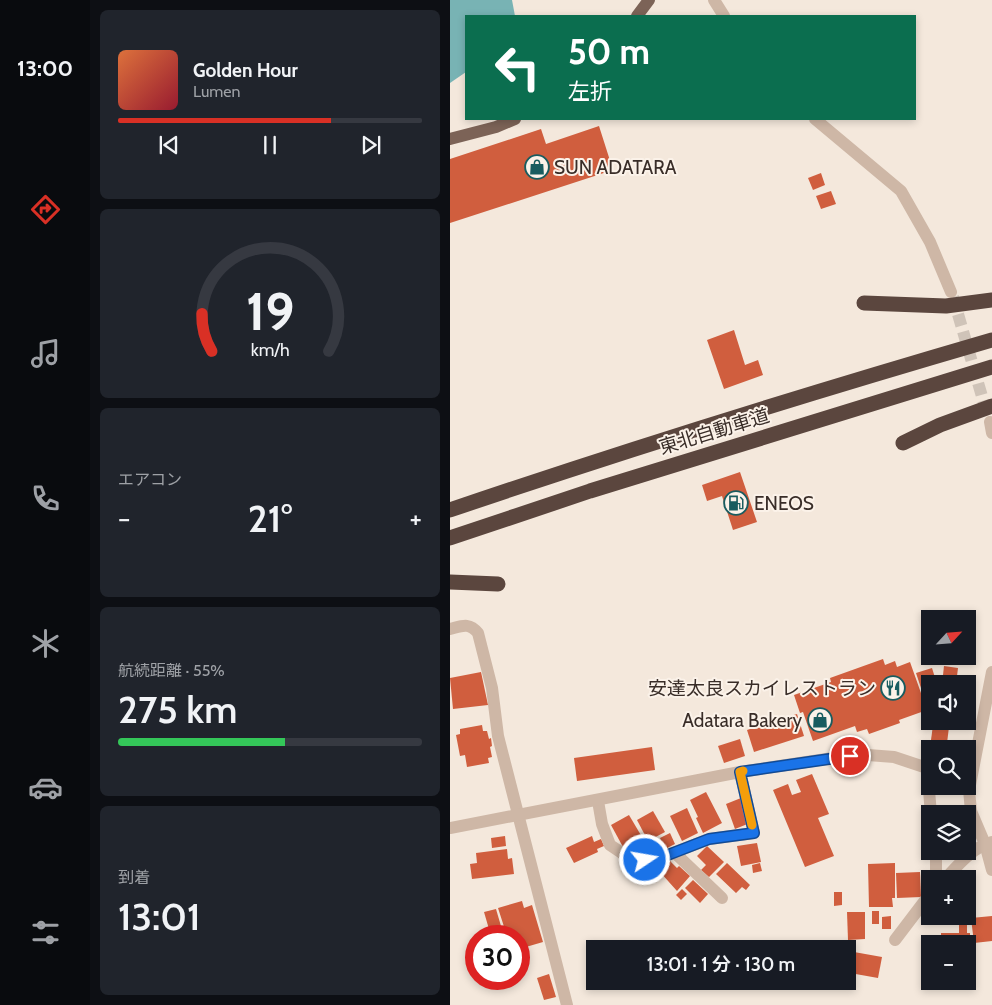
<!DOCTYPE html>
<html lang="ja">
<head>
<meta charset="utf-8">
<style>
  :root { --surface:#171b24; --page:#20242c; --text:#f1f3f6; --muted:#9ea1a6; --line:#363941; --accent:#d93025 }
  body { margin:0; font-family:Cabin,"Noto Sans JP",sans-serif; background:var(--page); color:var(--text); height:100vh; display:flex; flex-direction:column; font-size:19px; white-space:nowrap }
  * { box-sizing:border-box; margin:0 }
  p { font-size:16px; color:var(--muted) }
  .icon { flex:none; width:28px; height:28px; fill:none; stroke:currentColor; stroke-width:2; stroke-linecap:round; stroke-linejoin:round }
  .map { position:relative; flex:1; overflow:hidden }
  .panel { display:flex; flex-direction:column; gap:10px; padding:10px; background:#0d0f14; width:360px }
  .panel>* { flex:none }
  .banner { position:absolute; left:15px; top:15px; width:451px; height:105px; border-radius:0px; box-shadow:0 2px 8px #0003; background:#0b6e4f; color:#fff; overflow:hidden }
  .needle { width:32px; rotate:64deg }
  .fabs { position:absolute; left:471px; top:610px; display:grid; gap:10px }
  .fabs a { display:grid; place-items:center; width:55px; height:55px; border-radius:0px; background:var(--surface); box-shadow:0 2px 8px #0003; font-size:25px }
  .speed { position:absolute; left:15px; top:925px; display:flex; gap:10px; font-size:25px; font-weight:700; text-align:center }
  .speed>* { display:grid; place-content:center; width:65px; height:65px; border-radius:50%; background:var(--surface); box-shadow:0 2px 8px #0003; line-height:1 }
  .speed .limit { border:8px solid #d22; background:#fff; color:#111 }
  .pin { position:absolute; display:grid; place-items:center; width:42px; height:42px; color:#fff; margin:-21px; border:2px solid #fff; border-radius:50%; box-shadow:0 1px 5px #0007 }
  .me { position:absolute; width:55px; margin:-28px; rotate:78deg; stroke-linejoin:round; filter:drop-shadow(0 0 4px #0008) }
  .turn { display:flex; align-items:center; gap:18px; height:105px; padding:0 20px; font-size:22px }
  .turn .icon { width:65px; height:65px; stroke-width:2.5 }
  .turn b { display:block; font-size:35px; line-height:42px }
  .big { font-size:38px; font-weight:600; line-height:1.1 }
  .panel .tile { flex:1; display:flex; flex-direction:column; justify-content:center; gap:8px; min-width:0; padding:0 18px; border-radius:8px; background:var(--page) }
  .panel .dial { align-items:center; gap:0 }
  .dial svg { height:130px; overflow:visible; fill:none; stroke:var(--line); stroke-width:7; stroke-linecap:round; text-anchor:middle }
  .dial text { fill:var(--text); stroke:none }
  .song { display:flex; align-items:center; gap:15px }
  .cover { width:60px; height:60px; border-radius:8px; background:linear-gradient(135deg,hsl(20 70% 55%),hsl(350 70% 35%)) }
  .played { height:5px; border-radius:2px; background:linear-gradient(90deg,var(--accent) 70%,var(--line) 70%) }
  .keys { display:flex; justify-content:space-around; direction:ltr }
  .heat { display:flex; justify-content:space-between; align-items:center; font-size:28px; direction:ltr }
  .charge { height:8px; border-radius:4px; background:linear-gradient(90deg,#34c759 55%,var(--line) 0) }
  .trip { position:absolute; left:136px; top:940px; width:270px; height:50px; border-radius:0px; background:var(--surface); box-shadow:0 2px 8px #0003; font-weight:600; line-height:50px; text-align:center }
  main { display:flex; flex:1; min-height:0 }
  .tab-bar { display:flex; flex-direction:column; width:90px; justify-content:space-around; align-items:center; background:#090b0e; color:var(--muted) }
  .tab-bar .icon { width:35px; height:35px }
  .tab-bar .active { color:var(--accent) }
  .tab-bar b { font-size:22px; color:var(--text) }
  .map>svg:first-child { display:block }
</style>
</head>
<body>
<main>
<nav class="tab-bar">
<b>13:00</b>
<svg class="icon active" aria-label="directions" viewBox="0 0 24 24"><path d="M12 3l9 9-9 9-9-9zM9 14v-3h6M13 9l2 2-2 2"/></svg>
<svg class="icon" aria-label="music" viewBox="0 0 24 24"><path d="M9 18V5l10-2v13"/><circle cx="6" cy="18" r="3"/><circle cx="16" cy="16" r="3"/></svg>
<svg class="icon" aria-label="phone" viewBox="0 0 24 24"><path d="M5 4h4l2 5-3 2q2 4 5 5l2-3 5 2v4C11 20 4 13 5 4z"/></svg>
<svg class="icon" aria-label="climate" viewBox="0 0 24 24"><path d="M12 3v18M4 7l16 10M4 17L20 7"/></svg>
<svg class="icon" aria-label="car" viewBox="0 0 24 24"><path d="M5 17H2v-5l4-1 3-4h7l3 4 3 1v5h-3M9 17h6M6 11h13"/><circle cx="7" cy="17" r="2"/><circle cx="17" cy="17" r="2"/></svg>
<svg class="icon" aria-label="filters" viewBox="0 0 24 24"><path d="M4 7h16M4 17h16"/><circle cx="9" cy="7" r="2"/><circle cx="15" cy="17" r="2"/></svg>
</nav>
<section class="panel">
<div class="tile">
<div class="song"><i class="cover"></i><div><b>Golden Hour</b><p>Lumen</p></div></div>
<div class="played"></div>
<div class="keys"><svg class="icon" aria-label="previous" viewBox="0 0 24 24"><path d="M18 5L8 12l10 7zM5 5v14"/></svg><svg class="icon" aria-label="pause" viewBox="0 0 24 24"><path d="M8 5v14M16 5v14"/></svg><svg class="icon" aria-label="next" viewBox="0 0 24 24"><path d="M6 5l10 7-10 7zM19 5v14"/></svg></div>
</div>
<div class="tile dial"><svg viewBox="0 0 100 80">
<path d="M14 69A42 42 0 1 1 86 69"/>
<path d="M14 69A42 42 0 0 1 8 46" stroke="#d93025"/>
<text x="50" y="56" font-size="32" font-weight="700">19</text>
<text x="50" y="72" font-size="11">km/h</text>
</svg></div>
<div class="tile"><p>エアコン</p>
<div class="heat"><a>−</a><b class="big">21°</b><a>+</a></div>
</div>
<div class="tile"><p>航続距離 · 55%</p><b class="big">275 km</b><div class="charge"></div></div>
<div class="tile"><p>到着</p><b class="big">13:01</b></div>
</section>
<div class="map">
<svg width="542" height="1005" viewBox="0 0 542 1005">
  <rect width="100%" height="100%" fill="#f4e8dc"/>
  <!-- water -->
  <path fill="#78b3b4" d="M0,0H62L65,16H16V72L0,83Z"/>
  <!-- building -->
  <g fill="#d05e3e">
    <path d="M149,126L163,170L0,223V159L91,129L96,144Z"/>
    <path d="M371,173L375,185L363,190L358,178Z"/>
    <path d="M381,191L386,204L371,209L366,196Z"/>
    <path d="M284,330L295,365L308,360L313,375L274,389L257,340Z"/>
    <path d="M290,472L307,522L283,530L272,496L257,501L252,485Z"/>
    <path d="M433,659L435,665L445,661L447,667L460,662L477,710L449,720L450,723L419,734L417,729L407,732L405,726L363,741L353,712L350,713L344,695L381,682L380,678Z"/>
    <path d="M494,666L508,668L506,684H492Z"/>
    <path d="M482,668L487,684H480V692L473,694L466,673Z"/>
    <path d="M31,672L38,705L3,709L0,678Z"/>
    <path d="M480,695V714L475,697Z"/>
    <path d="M347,714L354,736L304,752L297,730Z"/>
    <path d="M32,725L33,731H37L39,739L41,738L42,746L40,747L42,757L38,758L39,763L17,767L15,755L10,756L6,735L10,734V729Z"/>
    <path d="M483,725L499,727L497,743L481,740Z"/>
    <path d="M290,739L295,756L274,763L268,746Z"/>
    <path d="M202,747L205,770L127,781L124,758Z"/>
    <path d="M362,774L379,814L368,818L384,856L355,867L323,790L338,784L342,795L351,792L346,780Z"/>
    <path d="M256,792L272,823L253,833L246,818L248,817L240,800Z"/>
    <path d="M291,798L300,823L285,829L276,804Z"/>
    <path d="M237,808L248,833L232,841L220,816Z"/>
    <path d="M203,811L215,832L198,841L187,820Z"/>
    <path d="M179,815L192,837L173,847L161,825Z"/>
    <path d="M220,833L225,844L215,849L210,838Z"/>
    <path d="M55,836L56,846L42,848L41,838Z"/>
    <path d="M142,836L144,842L151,839L154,846L147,849L148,852L124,863L116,848Z"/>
    <path d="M307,843L311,862L291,866L287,846Z"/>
    <path d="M257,846L274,862L259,877L251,870L256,865L247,856Z"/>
    <path d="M57,849L58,859L62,858L64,874L22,879L20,864L27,863L26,853Z"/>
    <path d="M220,861L227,868L229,866L240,876L227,891L210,872Z"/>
    <path d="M277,863L300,885L296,890L292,887L286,893L266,874Z"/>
    <path d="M310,863L312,871L303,873L302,865Z"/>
    <path d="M445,863V898H442L443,907H419L418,864Z"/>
    <path d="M470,872L471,897L447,898L446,873Z"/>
    <path d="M243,880L258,894L250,903L235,888Z"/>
    <path d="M232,889L237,894L231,900L226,895Z"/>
    <path d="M384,892H392V905L384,906Z"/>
    <path d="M72,901L74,908L82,905L93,942L69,949V936H57L48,908Z"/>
    <path d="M46,909L53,933L41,936L34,912Z"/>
    <rect x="422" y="911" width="7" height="13"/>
    <path d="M397,912H415V939L398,940Z"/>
    <path d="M441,916V929H432V917Z"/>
    <path d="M542,916V941L524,943L521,918Z"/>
    <path d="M509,924H517V933H520V955H518V944H485V938L491,937V933H509Z"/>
    <path d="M404,952L432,957L428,978L400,973Z"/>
    <path d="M99,974L106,997L94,1000L87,978Z"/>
  </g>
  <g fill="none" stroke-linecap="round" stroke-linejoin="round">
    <!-- minor-tunnel -->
    <path stroke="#cfc3b8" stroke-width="12" stroke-dasharray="12 6" stroke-linecap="butt" d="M503,297L538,417"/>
    <!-- minor -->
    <g stroke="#ceb7a6" stroke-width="12">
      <path d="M264,0L274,16"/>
      <path d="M365,119L451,191L480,242L501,292"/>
      <path d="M540,422L542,433"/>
      <path d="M0,629C12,626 19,622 28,633L42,688L48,736L117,1005"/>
      <path d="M542,672L519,790L521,811L535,844L542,870"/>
      <path d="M477,767L481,814"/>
      <path d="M148,801L152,824L160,845L178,857L186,859L210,858L259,839L304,833L290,772"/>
      <path d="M0,828L290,772L383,758L418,755L444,757L480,769"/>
      <path d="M486,851V879"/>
      <path d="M225,853L272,898"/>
      <path d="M495,879C509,864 522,848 542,842"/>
      <path d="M445,940L480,894"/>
    </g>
    <!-- major -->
    <g stroke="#7c6357" stroke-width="12">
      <path d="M187,16L199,0"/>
      <path d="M0,139L46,127L65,119"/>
    </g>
    <!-- highway -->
    <g stroke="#5b463e" stroke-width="15">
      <path d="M414,303L496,306L542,300"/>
      <path d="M453,443L490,425L542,406"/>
      <path d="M0,510C179,449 360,393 542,340"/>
      <path d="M0,538L140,491L542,367"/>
      <path d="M0,582L48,584"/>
    </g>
  </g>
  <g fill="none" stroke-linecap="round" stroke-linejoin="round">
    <!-- route casing -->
    <g stroke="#114b97" stroke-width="12">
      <path id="route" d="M195,860L210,858L259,839L304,833L290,772L400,756"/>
    </g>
    <!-- route -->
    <use href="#route" stroke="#1a73e8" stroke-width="9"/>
    <!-- slow -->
    <path stroke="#f59e0b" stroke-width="9" d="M293,771L290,772L302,825"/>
  </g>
  <!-- icons -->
  <defs>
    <g id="shop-ring" transform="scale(1.25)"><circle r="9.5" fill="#fbf2e9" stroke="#195c5f" stroke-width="1.5"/><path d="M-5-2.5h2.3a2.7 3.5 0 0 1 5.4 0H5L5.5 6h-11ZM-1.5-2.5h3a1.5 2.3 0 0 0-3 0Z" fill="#195c5f"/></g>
    <g id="fuel-ring" transform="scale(1.25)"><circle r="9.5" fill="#fbf2e9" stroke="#195c5f" stroke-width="1.5"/><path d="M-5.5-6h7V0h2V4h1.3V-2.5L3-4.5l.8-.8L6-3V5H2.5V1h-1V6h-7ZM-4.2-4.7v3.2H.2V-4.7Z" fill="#195c5f"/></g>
    <g id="restaurant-ring" transform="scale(1.25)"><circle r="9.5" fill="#fbf2e9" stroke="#195c5f" stroke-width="1.5"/><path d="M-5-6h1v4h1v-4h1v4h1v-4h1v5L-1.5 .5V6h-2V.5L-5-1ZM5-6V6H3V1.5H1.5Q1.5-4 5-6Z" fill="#195c5f"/></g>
  </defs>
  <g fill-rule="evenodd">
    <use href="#shop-ring" x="87" y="167"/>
    <use href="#fuel-ring" x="286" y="503"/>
    <use href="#restaurant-ring" x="443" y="688"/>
    <use href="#shop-ring" x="370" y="720"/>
  </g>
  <g text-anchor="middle" stroke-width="4" stroke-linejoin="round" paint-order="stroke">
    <!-- poi labels -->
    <g font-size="19" fill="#392d28" stroke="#fbf2e9" text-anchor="start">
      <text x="104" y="174">SUN ADATARA</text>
      <text x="304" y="510">ENEOS</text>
      <text x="426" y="695" text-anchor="end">安達太良スカイレストラン</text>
      <text x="352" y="727" text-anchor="end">Adatara Bakery</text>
    </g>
    <!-- street labels -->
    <g font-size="19" fill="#392d28" stroke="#fbf2e9">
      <text transform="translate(264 431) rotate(-17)" y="7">東北自動車道</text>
    </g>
  </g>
</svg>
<div class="fabs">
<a><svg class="needle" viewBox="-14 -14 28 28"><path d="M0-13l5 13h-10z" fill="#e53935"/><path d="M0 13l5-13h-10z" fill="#9ea1a6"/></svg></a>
<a><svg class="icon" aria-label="sound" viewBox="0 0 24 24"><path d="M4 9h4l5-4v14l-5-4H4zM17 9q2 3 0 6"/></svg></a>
<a><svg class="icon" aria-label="search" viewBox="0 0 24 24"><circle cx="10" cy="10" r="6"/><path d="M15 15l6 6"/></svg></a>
<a><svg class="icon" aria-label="layers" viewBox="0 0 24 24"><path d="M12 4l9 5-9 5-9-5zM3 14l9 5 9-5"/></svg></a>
<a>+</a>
<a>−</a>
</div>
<div class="speed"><div class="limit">30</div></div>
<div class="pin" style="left:400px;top:756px;background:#d93025"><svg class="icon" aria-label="arrive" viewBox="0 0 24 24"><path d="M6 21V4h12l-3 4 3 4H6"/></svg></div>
<svg class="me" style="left:195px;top:860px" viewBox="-20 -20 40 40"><circle r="17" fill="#1a73e8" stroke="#fff" stroke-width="3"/><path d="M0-11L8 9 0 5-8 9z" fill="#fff"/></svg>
<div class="trip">13:01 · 1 分 · 130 m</div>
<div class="banner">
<div class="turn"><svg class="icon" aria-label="left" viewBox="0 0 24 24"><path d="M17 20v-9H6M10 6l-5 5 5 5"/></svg><div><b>50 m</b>左折</div></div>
</div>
</div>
</main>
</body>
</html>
